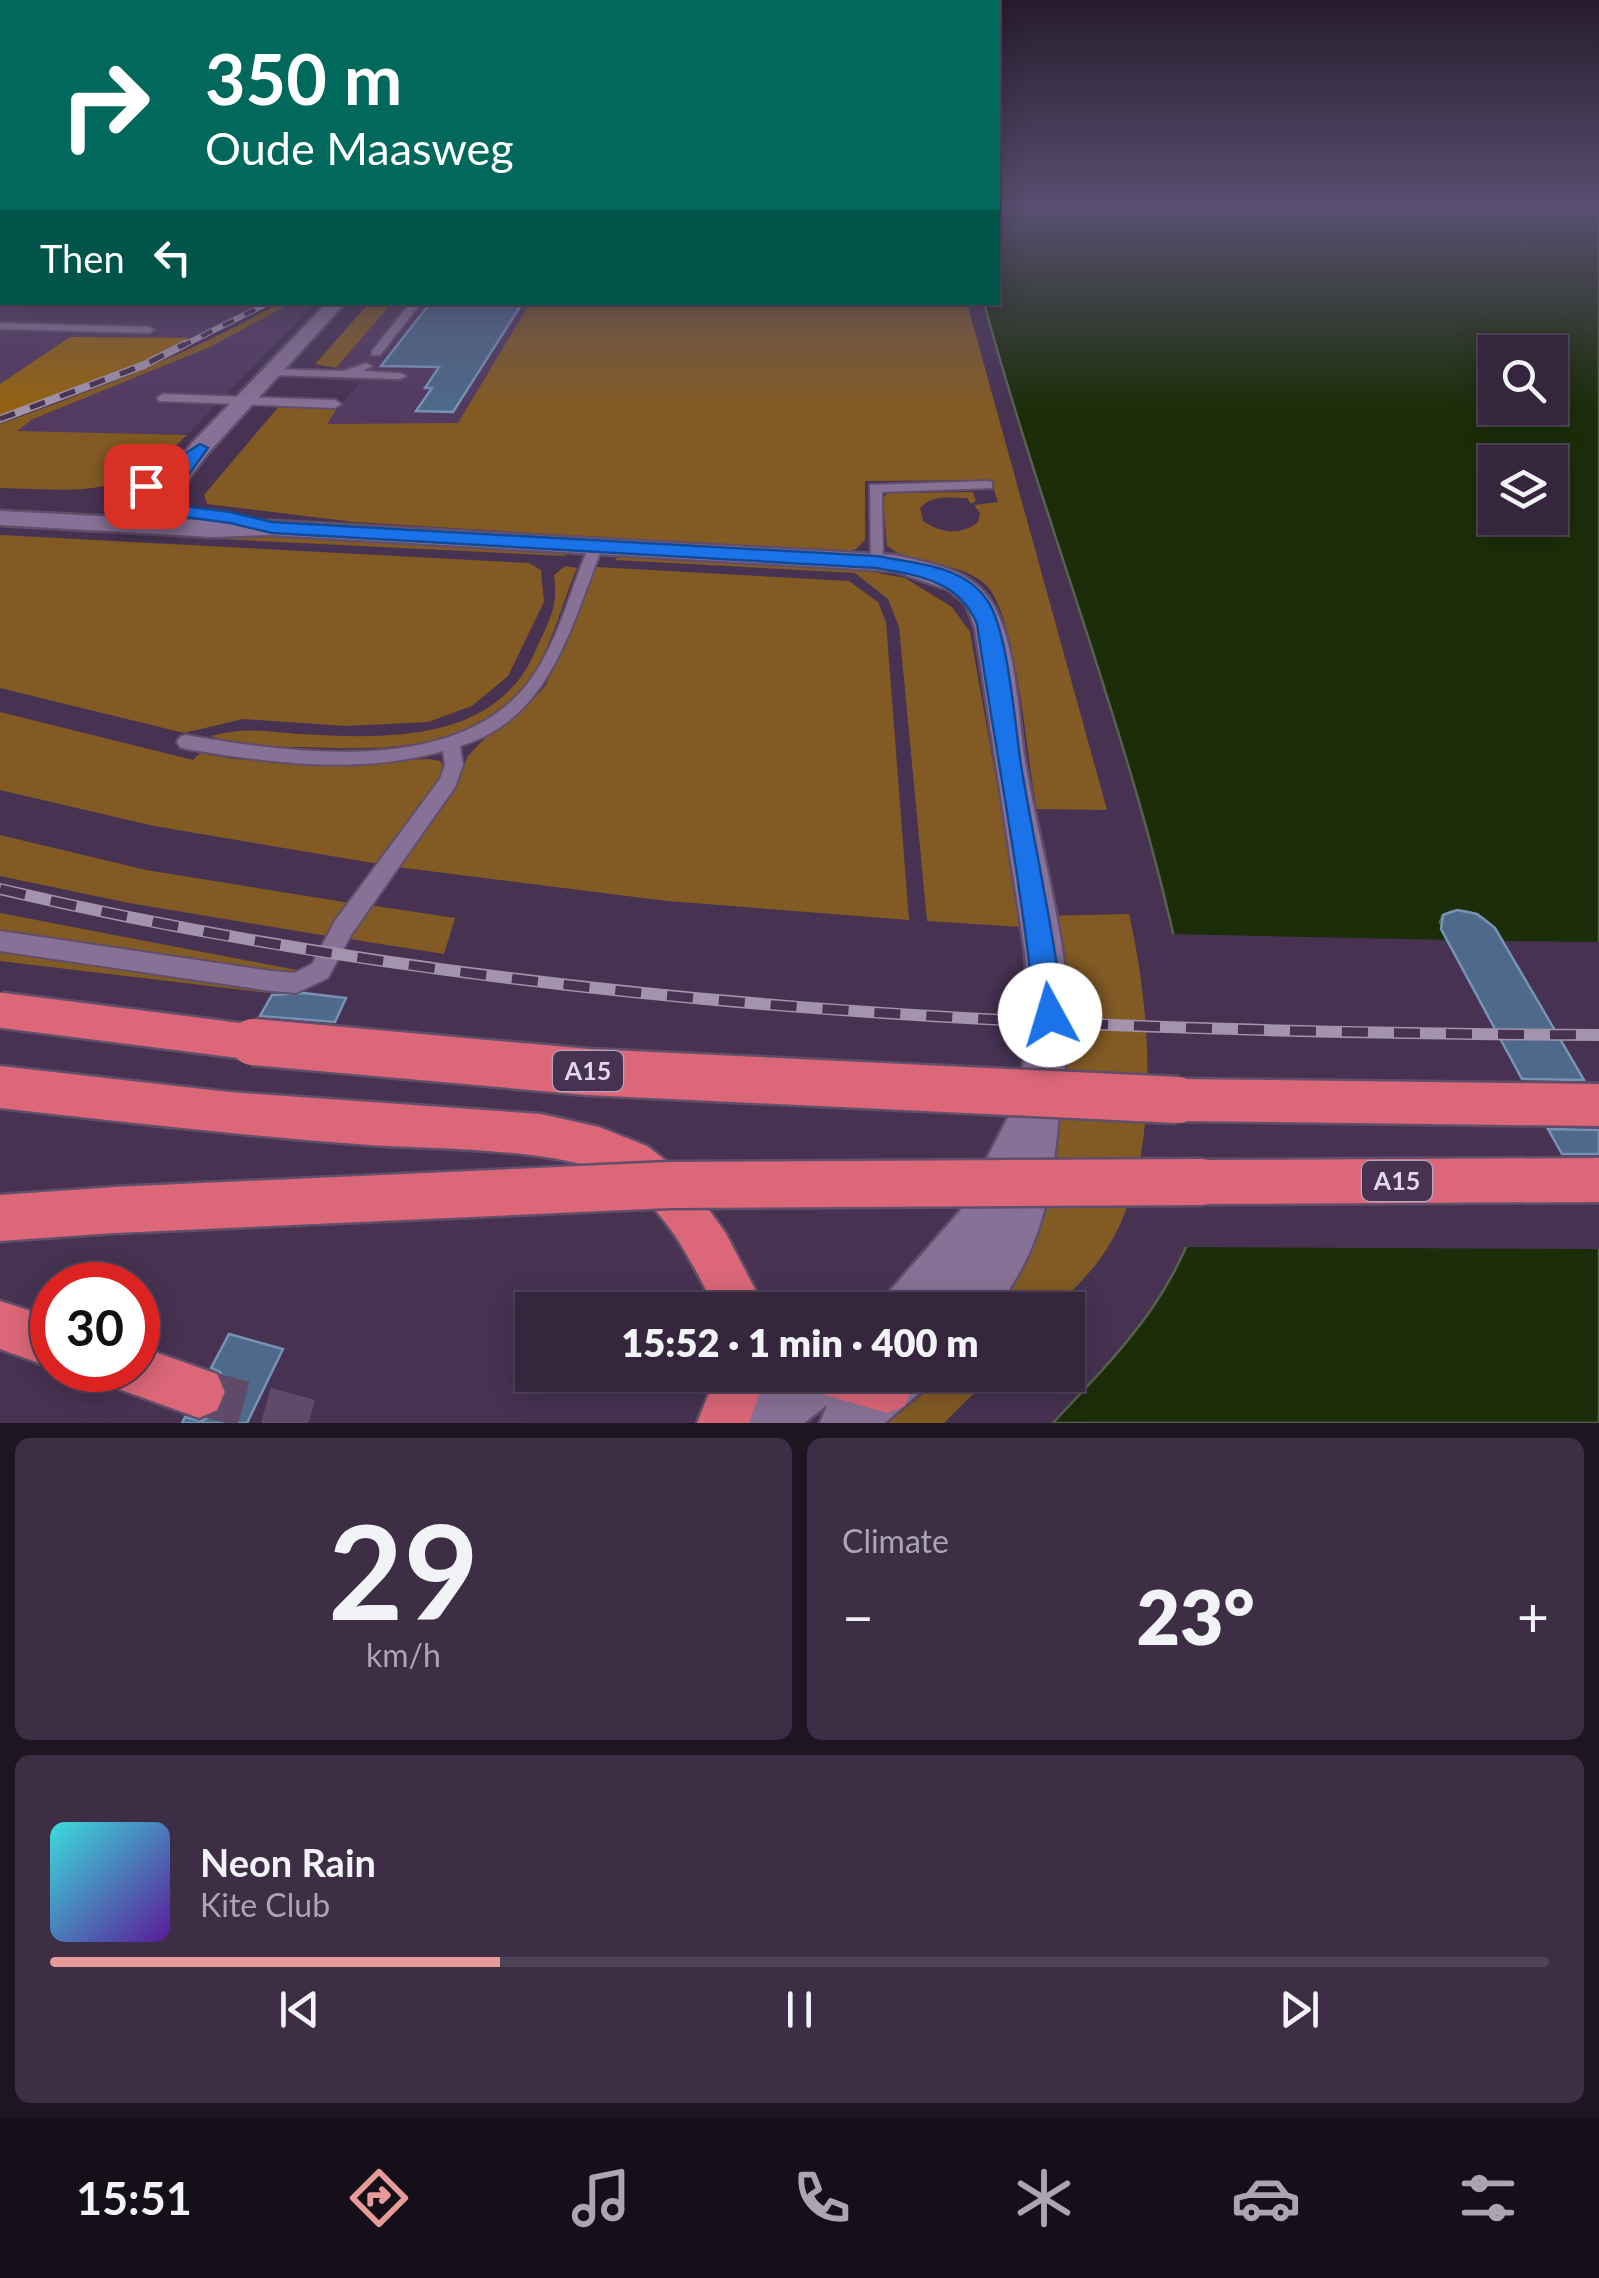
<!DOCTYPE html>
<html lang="en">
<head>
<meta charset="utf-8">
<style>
  :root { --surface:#35263e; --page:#3d2e45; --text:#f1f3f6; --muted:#aaa5b0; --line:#4f4358; --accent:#e69b98 }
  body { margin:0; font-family:Lato,sans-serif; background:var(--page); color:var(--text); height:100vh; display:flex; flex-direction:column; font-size:38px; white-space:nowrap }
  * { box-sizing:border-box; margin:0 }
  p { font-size:32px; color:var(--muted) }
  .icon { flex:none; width:55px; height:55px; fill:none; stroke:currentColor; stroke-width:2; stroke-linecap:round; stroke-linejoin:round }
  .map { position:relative; height:1423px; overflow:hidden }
  .side { display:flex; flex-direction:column; gap:15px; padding:15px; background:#1d1522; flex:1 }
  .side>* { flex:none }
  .guide { position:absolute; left:0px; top:0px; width:1000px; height:305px; box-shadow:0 5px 25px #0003,0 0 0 2px var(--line); background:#00695c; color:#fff; overflow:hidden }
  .tools { position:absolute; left:1478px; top:335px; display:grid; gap:20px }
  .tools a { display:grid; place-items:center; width:90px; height:90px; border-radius:0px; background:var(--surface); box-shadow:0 5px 25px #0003,0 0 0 2px var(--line); font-size:50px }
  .speed { position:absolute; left:30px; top:1262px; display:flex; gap:20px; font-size:50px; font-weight:700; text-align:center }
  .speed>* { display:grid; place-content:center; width:130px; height:130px; border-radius:50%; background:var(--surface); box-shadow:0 5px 25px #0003,0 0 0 2px var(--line); line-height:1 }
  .speed .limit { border:15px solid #d22; background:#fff; color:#111 }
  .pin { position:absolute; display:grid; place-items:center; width:85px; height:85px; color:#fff; margin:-42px; border-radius:20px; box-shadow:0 5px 15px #0006 }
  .me { position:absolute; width:110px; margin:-55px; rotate:354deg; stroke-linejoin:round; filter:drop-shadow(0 0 8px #0008) }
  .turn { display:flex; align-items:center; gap:35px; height:210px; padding:0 40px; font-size:45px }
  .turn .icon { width:130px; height:130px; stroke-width:2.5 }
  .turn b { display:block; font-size:70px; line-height:85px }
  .then { display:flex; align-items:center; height:95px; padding:0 40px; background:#0003; gap:20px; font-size:38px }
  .big { font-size:75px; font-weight:800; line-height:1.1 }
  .side .widget { flex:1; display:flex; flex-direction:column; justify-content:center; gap:15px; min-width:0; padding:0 35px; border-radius:15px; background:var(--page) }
  .side .dial { align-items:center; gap:0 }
  .dial b { font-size:130px; line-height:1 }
  .song { display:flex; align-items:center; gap:30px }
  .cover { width:120px; height:120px; border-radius:15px; background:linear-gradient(135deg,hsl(180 70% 55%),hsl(270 70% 35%)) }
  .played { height:10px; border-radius:5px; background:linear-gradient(90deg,var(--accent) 30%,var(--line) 30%) }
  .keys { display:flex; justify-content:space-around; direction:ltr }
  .heat { display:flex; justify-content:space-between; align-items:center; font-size:55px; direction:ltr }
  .side .tiles { flex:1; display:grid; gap:15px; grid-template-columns:1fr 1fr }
  .widget:last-child { grid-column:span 2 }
  .trip { position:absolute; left:515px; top:1292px; width:570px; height:100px; border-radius:0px; background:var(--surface); box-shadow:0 5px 25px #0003,0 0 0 2px var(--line); font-weight:800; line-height:100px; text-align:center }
  .tab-bar { display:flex; height:160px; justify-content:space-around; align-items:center; background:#150f19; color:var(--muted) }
  .tab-bar .icon { width:70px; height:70px }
  .tab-bar .current { color:var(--accent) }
  .tab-bar b { font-size:45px; color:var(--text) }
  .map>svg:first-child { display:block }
</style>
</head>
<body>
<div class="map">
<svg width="1599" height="1423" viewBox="0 0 1599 1423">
  <rect width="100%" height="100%" fill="#473252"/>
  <!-- built -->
  <g fill="#533a60">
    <path d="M0,209L2,302L263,303L159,356L0,415Z"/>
    <path d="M292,303H315L187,435L15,432L33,419L252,325Z"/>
    <path d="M392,303H530L458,424H325L360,382L326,380Z"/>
  </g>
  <!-- green -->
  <g fill="#825b24">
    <path d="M370,302L392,303L336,368L315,364Z"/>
    <path d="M279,303H292L210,347L33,419L17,431L187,435C122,500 85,490 0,488V424C96,389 190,354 279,303Z"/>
    <path d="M530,303H967L1107,810L1037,809C1026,759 1018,617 986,585C958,559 915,568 887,546L883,499L888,492L905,489L906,493L973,492L976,501L971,504L967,498C948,498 933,494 920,508L923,521C940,533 961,536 978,522L980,513L974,505L998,502L991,480L865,481V540L856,549L844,552L354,522L207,504L204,495L280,405L338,407L327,424L458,423Z"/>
    <path d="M165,531L562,553L566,556L160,536Z"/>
    <path d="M0,535L529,563L541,570L544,602L508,676L472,706L428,722L346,726L243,719L184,733L0,688Z"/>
    <path d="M618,557L855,569L905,578L952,607L970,632L1022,927L927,921L899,627L888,599L855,573L615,560Z"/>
    <path d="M565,566L577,568C561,605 550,655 524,687C473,753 376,750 302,747C273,747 238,747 211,736C248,726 265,732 302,734C385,739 494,743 534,654C548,622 559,609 554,575Z"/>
    <path d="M596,567L849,581L878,602L886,622L909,920L667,901L397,867L454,788L468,756L486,737L528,705L546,685Z"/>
    <path d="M0,712L193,760L200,753L233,759L322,763L429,759L440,761L445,768V775L379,864L154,826L0,790Z"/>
    <path d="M0,835L146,870L350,903L327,936L129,903L0,876Z"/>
    <path d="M369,905L455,918L444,954L349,939Z"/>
    <path d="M0,913L302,971L286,975L0,931Z"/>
    <path d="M1129,914C1152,1014 1164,1172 1100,1259C1087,1277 1069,1293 1054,1310H995L1026,1262L1043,1174L1040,916Z"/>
    <path d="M0,952L266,991L268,993L0,961Z"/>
    <path d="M945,1375H992L944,1423H888Z"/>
  </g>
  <!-- forest -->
  <path fill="#936214" d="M70,337L199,338L65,393L0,415V384Z"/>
  <!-- water -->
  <path fill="#1b2e09" stroke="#57614d" stroke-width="2.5" fill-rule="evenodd" d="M998,209H1599V1106L1495,928C1480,914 1462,905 1443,915L1440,922L1599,1224V1423H1053C1122,1349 1178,1295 1205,1193C1216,1149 1202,1087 1195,1043C1153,790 1051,549 984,303L998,302ZM1495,352H1550V408H1495ZM1495,462H1550V518H1495Z"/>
  <!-- pier -->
  <g fill="#473252">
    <path d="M1170,934L1452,940L1599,1213V1249L1182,1247L1201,1188L1202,1114Z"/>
    <path d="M1497,941L1599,942V1111L1595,1108Z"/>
  </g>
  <!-- building -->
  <g fill="#4e6989" stroke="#7693b5" stroke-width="2.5">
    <path d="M431,302H523L453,412L416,411L432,388H425L439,367L381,366Z"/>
    <path d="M1457,910L1477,914L1495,928L1584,1080L1522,1079L1441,929L1443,915Z"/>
    <path d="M304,993L346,998L335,1022L260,1016L272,995Z"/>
    <path d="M1548,1129L1599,1130V1154H1562Z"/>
    <path d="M229,1334L283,1349L247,1423H182L185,1417L201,1421L220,1412L228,1390L220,1372L211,1368Z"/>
  </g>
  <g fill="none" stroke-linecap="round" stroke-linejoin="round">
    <!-- motorway-tunnel -->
    <path stroke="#5f4b69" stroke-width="46" stroke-dasharray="46 22" stroke-linecap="butt" d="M199,1392L312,1423"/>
    <!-- service casing -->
    <g stroke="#604e6a" stroke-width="4">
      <g id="service">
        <path d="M411,302H422L380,355H372V351Z"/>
        <path d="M0,323L149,327L154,330L149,333L0,329Z"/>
        <path d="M366,363L372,366L363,371L400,373L406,376L400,379L271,375L265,372L271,369L344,371Z"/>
        <path d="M163,394L335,400L341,404L335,408L159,401L157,398Z"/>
        <path d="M987,481L992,482V488L882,492L883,562L876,567L871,565L870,485Z"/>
        <path d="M596,542L603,546C571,624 552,719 460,746L463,765L455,787L351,935L328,978L296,993L271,991L0,951V931L271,971L294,973L312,964L335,921L440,779L445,765L443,751C359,775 270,763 186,749L180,747L177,742L180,737L186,735C289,753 460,778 531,679C559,640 570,590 589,546Z"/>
      </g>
    </g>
    <!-- minor casing -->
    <g stroke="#604e6a" stroke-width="5">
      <g id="minor">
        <path d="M328,302H346L208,453L163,513L151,519L272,521L894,555C924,562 962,567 984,592C1017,629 1017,713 1025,760C1039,847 1067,933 1069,1022C1069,1052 1061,1082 1059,1112C1053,1187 1042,1251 994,1310H939L941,1305L936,1310H881L888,1293L960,1211L1019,1096L1029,1018L1025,952L975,628L966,604L949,590L894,571L272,535L213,537L0,525V511L117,517L147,503L192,443Z"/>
        <path d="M783,1375H851L845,1390L862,1375H926L919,1393L885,1423H820L827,1405L804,1423H735L743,1405Z"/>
      </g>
    </g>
    <!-- motorway casing -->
    <g stroke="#604e6a" stroke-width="5">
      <g id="motorway">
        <path d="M0,1066L229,1092L541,1114L599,1127L647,1146L683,1174L725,1232L766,1310H716C691,1260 663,1201 610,1175C558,1148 432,1149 370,1145C246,1136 123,1122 0,1108Z"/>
        <path d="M1178,1079L1599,1084V1126L1178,1121L1163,1115L1157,1100L1163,1085Z"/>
        <path d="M1599,1158V1202L1202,1204L1186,1198L1180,1182L1186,1166L1202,1160Z"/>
        <path d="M115,1187L131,1194L138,1210L131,1226L115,1233L0,1241V1195Z"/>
        <path d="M0,1301L52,1318V1368L0,1349Z"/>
        <path d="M138,1346L217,1374L225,1392L217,1410L199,1418L116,1388L109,1370H138Z"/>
        <path d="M716,1375H766L749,1423H697Z"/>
        <path d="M811,1375H907L912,1388L905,1406L887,1413L818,1393Z"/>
      </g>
    </g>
    <!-- service -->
    <use href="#service" fill="#887196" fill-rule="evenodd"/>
    <!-- minor -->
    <use href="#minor" fill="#887196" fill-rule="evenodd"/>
    <!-- motorway -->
    <use href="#motorway" fill="#db6778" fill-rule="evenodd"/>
    <!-- rail-far2 casing -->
    <g stroke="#a393ac" stroke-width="6">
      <path id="rail-far2" d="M180,347L270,302"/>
    </g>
    <!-- rail-far1 casing -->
    <g stroke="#a393ac" stroke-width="8">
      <path id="rail-far1" d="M0,419L144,365L185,344"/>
    </g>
    <!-- rail casing -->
    <g stroke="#a393ac" stroke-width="12">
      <path id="rail" d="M0,889C522,1011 1065,1032 1599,1035"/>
    </g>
    <!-- rail-far2 -->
    <use href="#rail-far2" stroke="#473252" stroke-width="4" stroke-dasharray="12" stroke-linecap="butt"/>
    <!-- rail-far1 -->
    <use href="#rail-far1" stroke="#473252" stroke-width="5" stroke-dasharray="16" stroke-linecap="butt"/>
    <!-- rail -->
    <use href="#rail" stroke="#473252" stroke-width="9" stroke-dasharray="26" stroke-linecap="butt"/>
    <!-- motorway-bridge-far1 casing -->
    <g stroke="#604e6a" stroke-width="40" stroke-linecap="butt">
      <path id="motorway-bridge-far1" d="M0,1010L275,1045"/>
    </g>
    <!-- motorway-bridge casing -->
    <g stroke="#604e6a" stroke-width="51" stroke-linecap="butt">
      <g id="motorway-bridge">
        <path d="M253,1042L588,1072L1178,1100"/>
        <path d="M115,1210L669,1185L1202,1182"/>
      </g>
    </g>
    <!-- motorway-bridge-far1 -->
    <use href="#motorway-bridge-far1" stroke="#db6778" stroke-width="35"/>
    <!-- motorway-bridge -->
    <use href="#motorway-bridge" stroke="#db6778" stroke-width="46"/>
  </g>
  <!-- sky -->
  <linearGradient id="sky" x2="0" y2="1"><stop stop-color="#271c2d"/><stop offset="0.51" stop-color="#584f71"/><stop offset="1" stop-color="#584f71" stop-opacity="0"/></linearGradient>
  <rect width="1599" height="408" fill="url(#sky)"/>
  <!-- route -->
  <path fill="#1a73e8" stroke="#114b97" stroke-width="2.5" d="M200,444L208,448L167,504L230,512L272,522L876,556C913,563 964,565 987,600C1008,629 1015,726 1021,765C1035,849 1054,931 1064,1015L1060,1025L1050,1029L1039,1025L1035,1015C1022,884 996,755 977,624C960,581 918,575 876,568L272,533L230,523L149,512L146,508L168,479L146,492L137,486L140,483Z"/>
  <g text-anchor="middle" stroke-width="8" stroke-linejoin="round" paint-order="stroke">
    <!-- shield labels -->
    <g fill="#473252" stroke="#b5a6be" stroke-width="2.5">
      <rect x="553" y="1051" width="70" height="40" rx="8"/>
      <rect x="1362" y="1161" width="70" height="40" rx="8"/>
    </g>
    <g font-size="25" font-weight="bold" fill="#e4d8ec">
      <text x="588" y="1080">A15</text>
      <text x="1397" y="1190">A15</text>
    </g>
  </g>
</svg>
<div class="tools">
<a><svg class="icon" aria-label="search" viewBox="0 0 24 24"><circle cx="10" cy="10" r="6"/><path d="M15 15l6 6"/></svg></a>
<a><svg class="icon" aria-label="layers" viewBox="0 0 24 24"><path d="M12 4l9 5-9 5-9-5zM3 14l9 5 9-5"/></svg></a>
</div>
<div class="speed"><div class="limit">30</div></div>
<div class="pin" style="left:146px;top:486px;background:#d93025"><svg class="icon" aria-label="arrive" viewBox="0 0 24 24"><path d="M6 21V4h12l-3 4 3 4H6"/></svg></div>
<svg class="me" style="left:1050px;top:1015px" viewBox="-20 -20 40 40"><circle r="19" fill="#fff"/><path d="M0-13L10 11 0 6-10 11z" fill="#1a73e8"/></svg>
<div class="trip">15:52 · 1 min · 400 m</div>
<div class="guide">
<div class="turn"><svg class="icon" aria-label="right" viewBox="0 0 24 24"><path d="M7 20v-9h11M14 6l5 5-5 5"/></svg><div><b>350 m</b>Oude Maasweg</div></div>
<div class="then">Then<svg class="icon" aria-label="left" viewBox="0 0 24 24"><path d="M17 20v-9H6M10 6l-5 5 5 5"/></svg></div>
</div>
</div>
<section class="side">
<div class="tiles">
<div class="widget dial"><b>29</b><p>km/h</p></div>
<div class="widget"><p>Climate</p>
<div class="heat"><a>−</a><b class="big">23°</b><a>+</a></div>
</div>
<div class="widget">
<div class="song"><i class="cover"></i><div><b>Neon Rain</b><p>Kite Club</p></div></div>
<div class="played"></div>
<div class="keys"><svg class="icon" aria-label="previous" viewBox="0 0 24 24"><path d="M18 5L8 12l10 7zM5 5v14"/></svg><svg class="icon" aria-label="pause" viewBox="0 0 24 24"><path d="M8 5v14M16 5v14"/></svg><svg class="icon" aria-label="next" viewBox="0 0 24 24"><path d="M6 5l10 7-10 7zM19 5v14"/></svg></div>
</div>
</div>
</section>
<nav class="tab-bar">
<b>15:51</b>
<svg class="icon current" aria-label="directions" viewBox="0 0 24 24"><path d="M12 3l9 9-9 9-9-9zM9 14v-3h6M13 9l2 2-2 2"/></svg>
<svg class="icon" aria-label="music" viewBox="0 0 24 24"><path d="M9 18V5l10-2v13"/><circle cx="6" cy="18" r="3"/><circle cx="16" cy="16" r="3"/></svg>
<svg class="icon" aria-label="phone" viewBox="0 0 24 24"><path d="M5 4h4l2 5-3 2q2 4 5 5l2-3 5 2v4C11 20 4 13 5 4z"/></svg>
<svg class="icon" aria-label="climate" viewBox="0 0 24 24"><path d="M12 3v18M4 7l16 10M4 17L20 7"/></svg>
<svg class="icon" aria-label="car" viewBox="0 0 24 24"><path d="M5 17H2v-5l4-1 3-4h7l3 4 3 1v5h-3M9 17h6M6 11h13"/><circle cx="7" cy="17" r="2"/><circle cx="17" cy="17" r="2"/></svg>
<svg class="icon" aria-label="filters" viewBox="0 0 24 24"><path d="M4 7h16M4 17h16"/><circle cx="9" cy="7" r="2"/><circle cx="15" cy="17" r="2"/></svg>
</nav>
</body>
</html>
